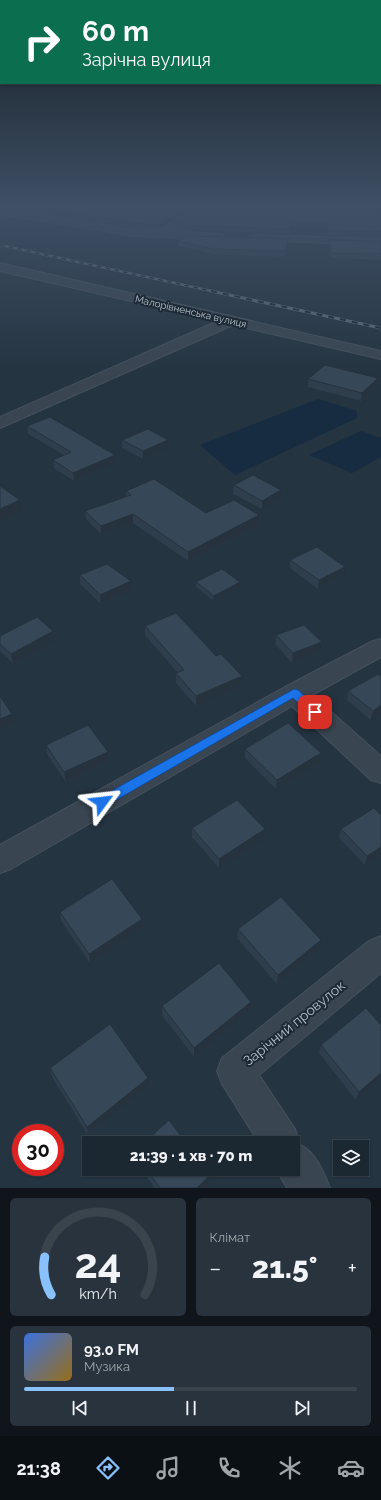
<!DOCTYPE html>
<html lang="uk">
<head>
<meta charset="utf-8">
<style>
  :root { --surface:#1b2731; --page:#28333d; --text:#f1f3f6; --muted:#a0a5ab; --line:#39444d; --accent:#89c1fc }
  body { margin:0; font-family:Raleway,sans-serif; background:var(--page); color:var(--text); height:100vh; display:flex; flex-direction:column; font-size:15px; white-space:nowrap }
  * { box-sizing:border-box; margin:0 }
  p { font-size:13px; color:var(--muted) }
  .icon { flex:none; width:22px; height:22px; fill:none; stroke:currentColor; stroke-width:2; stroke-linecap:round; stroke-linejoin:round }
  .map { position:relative; height:1188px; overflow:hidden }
  .side { display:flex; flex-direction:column; gap:10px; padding:10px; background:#0f151b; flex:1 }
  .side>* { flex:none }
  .banner { position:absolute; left:0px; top:0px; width:381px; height:84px; box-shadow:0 1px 3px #0004,0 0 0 1px var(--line); background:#0b6e4f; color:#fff; overflow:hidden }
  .controls { position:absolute; left:333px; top:1140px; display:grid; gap:8px }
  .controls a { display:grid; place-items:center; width:36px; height:36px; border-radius:0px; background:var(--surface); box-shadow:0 1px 3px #0004,0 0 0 1px var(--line); font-size:20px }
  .speed { position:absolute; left:12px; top:1124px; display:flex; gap:8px; font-size:20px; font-weight:700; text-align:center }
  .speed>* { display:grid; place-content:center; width:52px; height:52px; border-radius:50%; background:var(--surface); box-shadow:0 1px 3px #0004,0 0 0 1px var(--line); line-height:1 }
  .speed .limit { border:6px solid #d22; background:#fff; color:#111 }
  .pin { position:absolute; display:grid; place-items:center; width:34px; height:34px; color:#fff; margin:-17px; border-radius:8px; box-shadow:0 2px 6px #0006 }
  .me { position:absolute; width:44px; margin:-22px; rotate:60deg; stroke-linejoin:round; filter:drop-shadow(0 0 3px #0008) }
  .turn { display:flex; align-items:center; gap:14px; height:84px; padding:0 16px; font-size:18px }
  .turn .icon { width:52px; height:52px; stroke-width:2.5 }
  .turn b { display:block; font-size:28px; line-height:34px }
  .big { font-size:30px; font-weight:800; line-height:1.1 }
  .side .card { flex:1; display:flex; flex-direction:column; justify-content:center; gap:6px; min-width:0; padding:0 14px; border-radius:6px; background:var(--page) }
  .side .dial { align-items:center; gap:0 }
  .dial svg { height:104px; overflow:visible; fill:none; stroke:var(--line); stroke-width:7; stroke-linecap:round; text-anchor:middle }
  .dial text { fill:var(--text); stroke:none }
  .song { display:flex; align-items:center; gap:12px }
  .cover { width:48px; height:48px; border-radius:6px; background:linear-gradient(135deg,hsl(220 70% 55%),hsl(40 70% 35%)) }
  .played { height:4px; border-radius:2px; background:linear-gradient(90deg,var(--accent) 45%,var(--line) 45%) }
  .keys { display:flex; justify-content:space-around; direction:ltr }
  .heat { display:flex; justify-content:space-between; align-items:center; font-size:22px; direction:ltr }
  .side .tiles { flex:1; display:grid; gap:10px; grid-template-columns:1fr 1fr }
  .card:last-child { grid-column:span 2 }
  .trip { position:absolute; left:82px; top:1136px; width:218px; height:40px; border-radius:0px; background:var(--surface); box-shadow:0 1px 3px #0004,0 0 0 1px var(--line); font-weight:800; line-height:40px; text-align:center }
  .tab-bar { display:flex; height:64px; justify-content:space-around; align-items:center; background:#0b1014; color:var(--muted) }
  .tab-bar .icon { width:28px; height:28px }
  .tab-bar .active { color:var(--accent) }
  .tab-bar b { font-size:18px; color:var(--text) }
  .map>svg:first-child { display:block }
</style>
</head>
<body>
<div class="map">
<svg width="381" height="1188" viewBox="0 0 381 1188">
  <rect width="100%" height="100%" fill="#243441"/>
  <!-- water -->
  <g fill="#172c40">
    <path d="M318,399L357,411V418L235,475L200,445Z"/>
    <path d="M361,431L381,438V457L352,473L309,455Z"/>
  </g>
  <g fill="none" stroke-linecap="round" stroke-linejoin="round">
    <!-- minor casing -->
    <g stroke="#45515d" stroke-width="2">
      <g id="minor">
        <path d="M201,207H222L221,209L203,213L172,231L219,234L223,235L224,237L223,239L134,236L0,214V208L134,230L157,231L196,208Z"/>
        <path d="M257,235L381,239V245L253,240L251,238L253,236Z"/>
        <path d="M0,263L381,351V359L233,325L0,428V417L218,321L0,271Z"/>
        <path d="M381,639V657L312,695L381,756V783L371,780L292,706L11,869L0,873V845L285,687L373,641Z"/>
        <path d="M381,936V973L259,1075L295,1129L300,1143V1145C315,1151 324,1173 330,1188H287L276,1169H293V1143H259L222,1084L217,1071L222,1058L369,941Z"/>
      </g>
    </g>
    <!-- minor -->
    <use href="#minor" fill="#394551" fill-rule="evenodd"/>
    <!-- rail-far1 casing -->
    <g stroke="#5b6a78" stroke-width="2.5">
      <path id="rail-far1" d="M0,245L216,292"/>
    </g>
    <!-- rail casing -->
    <g stroke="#5b6a78" stroke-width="3">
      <path id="rail" d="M211,291L381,328"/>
    </g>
    <!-- rail-far1 -->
    <use href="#rail-far1" stroke="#1d2a36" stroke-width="1.5" stroke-dasharray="4.5" stroke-linecap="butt"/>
    <!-- rail -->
    <use href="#rail" stroke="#1d2a36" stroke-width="2" stroke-dasharray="6" stroke-linecap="butt"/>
  </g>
  <!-- wall -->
  <g fill="#2e3e4c">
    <path d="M12,207H195L158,229H143L53,215Z"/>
    <path d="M381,207V238L327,235L325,228L291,227L290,234L177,230V225Z"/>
    <path d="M329,240L381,241V260L331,258L328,245Z"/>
    <path d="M178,241L287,244L284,257L214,254L178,246Z"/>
    <path d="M378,378L377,385L361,401L308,387V379Z"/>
    <path d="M27,426L115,455L116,463L74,481L54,468L53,460L64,455L28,434Z"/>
    <path d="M122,440H168V448L143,459L122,448Z"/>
    <path d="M234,485L280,499L262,509L233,494Z"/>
    <path d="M126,491L206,513L259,515V524L188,561L133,523L101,534L86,519L85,511L126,496Z"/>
    <path d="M290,560L344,576L318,589L290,568Z"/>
    <path d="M80,575L131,581V590L101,604L80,584Z"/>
    <path d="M196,582L240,587L213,600L196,587Z"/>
    <path d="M145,626L241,685L196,706L176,683V673H178L145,635Z"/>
    <path d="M276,635L320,651L292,663L275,644Z"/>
    <path d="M0,636L54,641L13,663L0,651Z"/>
    <path d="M381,676L371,720L347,700L348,691Z"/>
    <path d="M46,745L108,761L66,782L47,754Z"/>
    <path d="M245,749L321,753L320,762L276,789L245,758Z"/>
    <path d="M381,815L365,865L339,838L341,829Z"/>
    <path d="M192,828L264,839L219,868L192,837Z"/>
    <path d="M60,912L142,919L143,928L90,963L61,921Z"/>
    <path d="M238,929L320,949L277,984L237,938Z"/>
    <path d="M251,1002V1010L194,1057L162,1015V1006Z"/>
    <path d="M381,1025V1079L356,1100L319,1053L321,1045Z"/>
    <path d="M50,1068L149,1086L88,1135L52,1077Z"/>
    <path d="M141,1169H206L210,1175V1182L204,1188H155Z"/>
  </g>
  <!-- shaded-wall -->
  <g fill="#26323e">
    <path d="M188,207H195L158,229V225Z"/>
    <path d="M378,378L377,385L361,401L362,393Z"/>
    <path d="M168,440V448L143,459V451Z"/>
    <path d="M115,455L116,463L74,481L73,473Z"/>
    <path d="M281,490L280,499L262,509V501Z"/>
    <path d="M20,500L22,511L0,520V509Z"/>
    <path d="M133,514V523L101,534V526Z"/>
    <path d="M259,515V524L188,561V552Z"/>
    <path d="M345,567L344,576L318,589L319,580Z"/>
    <path d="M131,581V590L101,604L100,595Z"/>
    <path d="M240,582V587L213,600L214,596Z"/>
    <path d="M53,631L54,641L13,663L11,654Z"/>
    <path d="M322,642L320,651L292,663L293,653Z"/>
    <path d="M242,676L241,685L196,706V696Z"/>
    <path d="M381,705V714L371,720L373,711Z"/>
    <path d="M12,714L13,724L0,729V719Z"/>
    <path d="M108,752V761L66,782L64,772Z"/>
    <path d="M321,753L320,762L276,789L277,780Z"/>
    <path d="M265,829L264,839L219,868V859Z"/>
    <path d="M381,847V855L365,865L367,856Z"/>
    <path d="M142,919L143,928L90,963L89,954Z"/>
    <path d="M321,940L320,949L277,984L278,975Z"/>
    <path d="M251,1002V1010L194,1057V1048Z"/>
    <path d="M381,1073V1079L356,1100L359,1092Z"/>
    <path d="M148,1078L149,1086L88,1135L87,1127Z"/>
    <path d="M210,1175V1182L204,1188H197Z"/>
  </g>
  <!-- building -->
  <g fill="#364858" stroke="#26323e">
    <path d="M35,207H188L158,225L143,224L53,210Z"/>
    <path d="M217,207H381V232L327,230L326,223L292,222L290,229L177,225L204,210Z"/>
    <path d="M189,236L288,239L285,251L214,249L178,241Z"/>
    <path d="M329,240L381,241V254L331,253Z"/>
    <path d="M325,365L378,378L362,393L308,379Z"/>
    <path d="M50,417L115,455L73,473L53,460L71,452L27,426Z"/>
    <path d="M148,429L168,440L143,451L122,440Z"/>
    <path d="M253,475L281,490L262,501L234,485Z"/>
    <path d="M154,479L206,513L234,500L259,515L188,552L133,514L101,526L85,511L131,495L126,491Z"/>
    <path d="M0,486L20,500L0,509Z"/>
    <path d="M317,547L345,567L319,580L290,560Z"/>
    <path d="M107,564L131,581L100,595L80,575Z"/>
    <path d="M222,569L240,582L214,596L196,582Z"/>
    <path d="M176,613L216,656L221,654L242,676L196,696L176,673L184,670L145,626Z"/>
    <path d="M37,617L53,631L11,654L0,644V636Z"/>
    <path d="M304,625L322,642L293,653L276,635Z"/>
    <path d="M378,674L381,676V705L373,711L348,691Z"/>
    <path d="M0,696L12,714L0,719Z"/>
    <path d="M288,723L321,753L277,780L245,749Z"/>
    <path d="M88,725L108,752L64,772L46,745Z"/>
    <path d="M237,800L265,829L219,859L192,828Z"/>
    <path d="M374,808L381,815V847L367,856L341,829Z"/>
    <path d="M112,879L142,919L89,954L60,912Z"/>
    <path d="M281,897L321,940L278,975L238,929Z"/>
    <path d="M219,963L251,1002L194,1048L162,1006Z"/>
    <path d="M366,1008L381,1025V1073L359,1092L321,1045Z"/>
    <path d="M110,1024L148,1078L87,1127L50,1068Z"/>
    <path d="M169,1120L186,1143H144Z"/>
    <path d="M146,1169H206L210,1175L197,1188H160Z"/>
  </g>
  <!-- sky -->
  <linearGradient id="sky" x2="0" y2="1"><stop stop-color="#141d24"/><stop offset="0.55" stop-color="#3f5065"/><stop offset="1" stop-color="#3f5065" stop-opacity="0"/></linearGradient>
  <rect width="381" height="373" fill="url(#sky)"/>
  <!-- route -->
  <path fill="#1a73e8" stroke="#114b97" d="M294,689L298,690L319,709L320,712L319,715H311L293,698L106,806L102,807L97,806L96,802L97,799Z"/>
  <g text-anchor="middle" stroke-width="4" stroke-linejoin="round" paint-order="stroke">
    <!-- far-street labels -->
    <g font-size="10" fill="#b5c0cb" stroke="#1d2a36">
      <text transform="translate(191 311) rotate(13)" y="4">Малорівненська вулиця</text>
    </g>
    <!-- near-street labels -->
    <g font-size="14" fill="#b5c0cb" stroke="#1d2a36">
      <text transform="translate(294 1023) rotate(-39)" y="5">Зарічний провулок</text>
    </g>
  </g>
</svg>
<div class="controls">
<a><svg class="icon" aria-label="layers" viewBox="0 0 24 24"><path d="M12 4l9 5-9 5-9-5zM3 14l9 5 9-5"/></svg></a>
</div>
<div class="speed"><div class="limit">30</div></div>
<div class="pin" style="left:315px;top:712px;background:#d93025"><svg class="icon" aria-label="arrive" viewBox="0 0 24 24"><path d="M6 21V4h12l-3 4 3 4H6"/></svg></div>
<svg class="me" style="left:102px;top:802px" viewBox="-20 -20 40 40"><path d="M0-17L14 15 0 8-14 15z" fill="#1a73e8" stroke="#fff" stroke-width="4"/></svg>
<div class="trip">21:39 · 1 хв · 70 m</div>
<div class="banner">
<div class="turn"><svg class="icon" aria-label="right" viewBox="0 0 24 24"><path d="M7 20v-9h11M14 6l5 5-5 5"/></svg><div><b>60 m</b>Зарічна вулиця</div></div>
</div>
</div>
<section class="side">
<div class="tiles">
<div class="card dial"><svg viewBox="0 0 100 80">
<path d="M14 69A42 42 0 1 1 86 69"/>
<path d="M14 69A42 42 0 0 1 9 40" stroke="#89c1fc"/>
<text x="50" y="56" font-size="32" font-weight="700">24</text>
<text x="50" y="72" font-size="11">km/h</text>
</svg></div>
<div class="card"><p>Клімат</p>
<div class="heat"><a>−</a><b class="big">21.5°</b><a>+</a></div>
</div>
<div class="card">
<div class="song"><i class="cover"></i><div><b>93.0 FM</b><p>Музика</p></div></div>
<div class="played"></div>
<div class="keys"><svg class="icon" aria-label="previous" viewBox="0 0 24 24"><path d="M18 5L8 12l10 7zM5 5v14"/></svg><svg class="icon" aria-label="pause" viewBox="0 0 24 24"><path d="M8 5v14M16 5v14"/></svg><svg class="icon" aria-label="next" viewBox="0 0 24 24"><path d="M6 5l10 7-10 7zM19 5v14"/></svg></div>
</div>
</div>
</section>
<nav class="tab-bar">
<b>21:38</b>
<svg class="icon active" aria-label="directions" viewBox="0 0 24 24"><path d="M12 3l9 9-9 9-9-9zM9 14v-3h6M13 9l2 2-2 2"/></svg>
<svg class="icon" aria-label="music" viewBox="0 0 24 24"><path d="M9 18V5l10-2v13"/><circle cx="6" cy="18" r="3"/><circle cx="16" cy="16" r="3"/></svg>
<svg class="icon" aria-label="phone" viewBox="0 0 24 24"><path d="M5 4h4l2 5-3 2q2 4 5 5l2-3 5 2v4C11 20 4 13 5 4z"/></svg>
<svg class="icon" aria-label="climate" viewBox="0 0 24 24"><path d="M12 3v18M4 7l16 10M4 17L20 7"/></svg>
<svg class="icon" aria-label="car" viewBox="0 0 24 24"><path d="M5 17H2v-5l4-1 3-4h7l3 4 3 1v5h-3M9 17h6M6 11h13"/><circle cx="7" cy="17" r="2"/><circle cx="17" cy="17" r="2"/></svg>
</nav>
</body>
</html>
